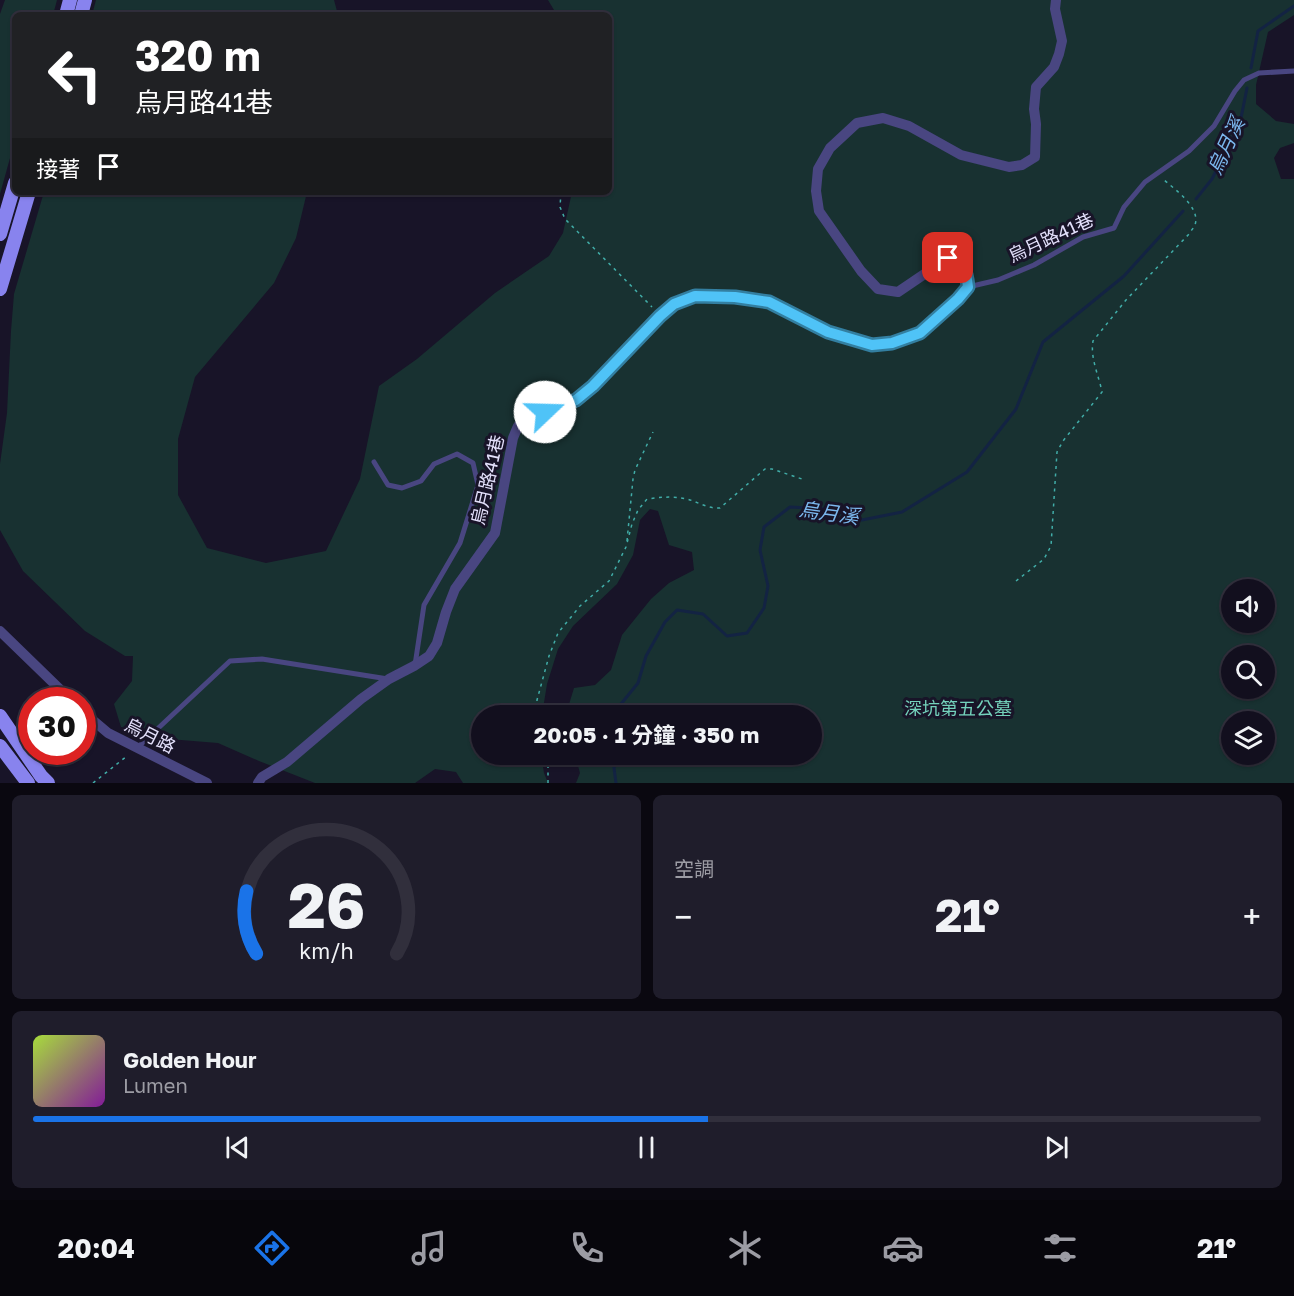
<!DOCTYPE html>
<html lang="zh-TW">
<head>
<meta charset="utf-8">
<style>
  :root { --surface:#120f1e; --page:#1f1d2b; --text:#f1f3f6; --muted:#9c9ca4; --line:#312f3c; --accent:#1a73e8 }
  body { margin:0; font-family:"Golos Text","Noto Sans TC",sans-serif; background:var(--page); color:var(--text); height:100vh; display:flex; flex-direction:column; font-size:22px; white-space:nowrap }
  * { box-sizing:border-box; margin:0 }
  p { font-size:20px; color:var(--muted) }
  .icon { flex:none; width:33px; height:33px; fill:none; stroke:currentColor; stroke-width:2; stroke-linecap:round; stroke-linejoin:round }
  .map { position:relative; height:783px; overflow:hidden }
  .drawer { display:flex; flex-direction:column; gap:12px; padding:12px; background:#0a0810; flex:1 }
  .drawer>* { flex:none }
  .top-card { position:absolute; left:12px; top:12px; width:600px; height:183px; border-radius:9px; box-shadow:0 2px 4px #0004,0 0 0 2px var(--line); background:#202124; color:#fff; overflow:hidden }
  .fabs { position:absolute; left:1221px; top:579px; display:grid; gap:12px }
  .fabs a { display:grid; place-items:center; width:54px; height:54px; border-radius:50%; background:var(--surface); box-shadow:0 2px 4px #0004,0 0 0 2px var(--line); font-size:30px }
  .speed { position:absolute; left:18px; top:687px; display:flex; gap:12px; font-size:30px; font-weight:700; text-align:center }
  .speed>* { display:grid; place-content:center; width:78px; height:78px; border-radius:50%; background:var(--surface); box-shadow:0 2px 4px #0004,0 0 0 2px var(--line); line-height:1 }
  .speed .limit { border:9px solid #d22; background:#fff; color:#111 }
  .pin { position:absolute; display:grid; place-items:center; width:51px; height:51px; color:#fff; margin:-26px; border-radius:12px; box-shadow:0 3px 9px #0006 }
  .me { position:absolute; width:66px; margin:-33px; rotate:69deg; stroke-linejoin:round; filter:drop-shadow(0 0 4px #0008) }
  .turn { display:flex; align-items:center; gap:21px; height:126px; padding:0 24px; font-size:27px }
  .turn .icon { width:78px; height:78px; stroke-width:2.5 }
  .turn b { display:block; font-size:42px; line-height:51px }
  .then { display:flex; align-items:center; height:57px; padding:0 24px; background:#0003; gap:12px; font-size:22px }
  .big { font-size:45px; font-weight:700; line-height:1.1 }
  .drawer .card { flex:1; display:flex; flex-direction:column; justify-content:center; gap:9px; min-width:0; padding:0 21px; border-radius:9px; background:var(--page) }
  .drawer .dial { align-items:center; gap:0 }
  .dial svg { height:156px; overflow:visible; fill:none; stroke:var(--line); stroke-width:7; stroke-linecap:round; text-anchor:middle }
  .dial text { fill:var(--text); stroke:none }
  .song { display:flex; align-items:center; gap:18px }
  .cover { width:72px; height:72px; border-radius:9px; background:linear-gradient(135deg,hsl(80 70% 55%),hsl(290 70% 35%)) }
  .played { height:6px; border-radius:3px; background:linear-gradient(90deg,var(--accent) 55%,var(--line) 55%) }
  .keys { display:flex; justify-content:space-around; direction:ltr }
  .heat { display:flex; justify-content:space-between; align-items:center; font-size:33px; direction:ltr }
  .drawer .tiles { flex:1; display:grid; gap:12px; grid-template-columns:1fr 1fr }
  .card:last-child { grid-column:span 2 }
  .trip { position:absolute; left:471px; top:705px; width:351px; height:60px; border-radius:30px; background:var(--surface); box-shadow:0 2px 4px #0004,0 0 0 2px var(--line); font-weight:700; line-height:60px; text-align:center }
  .menu { display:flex; height:96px; justify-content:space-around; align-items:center; background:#07060c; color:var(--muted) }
  .menu .icon { width:42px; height:42px }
  .menu .active { color:var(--accent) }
  .menu b { font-size:27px; color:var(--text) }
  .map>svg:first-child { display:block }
</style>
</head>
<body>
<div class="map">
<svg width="1294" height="783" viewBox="0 0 1294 783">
  <rect width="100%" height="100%" fill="#181428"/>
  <!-- green -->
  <g fill="#183131" fill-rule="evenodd">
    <path d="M5,0H57L53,15H15V140L0,194V14Z"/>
    <path d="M96,0H334L338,15H92Z"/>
    <path d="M548,0H1294V15L1268,32L1256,85V104L1276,121L1294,124V143L1280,148L1274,158L1281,179H1294V783H576L580,773L575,755L812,754V716L567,715V711L574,688L595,685L611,670L622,635L651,599L669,583L694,570L692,552L669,545L658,511L650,509L640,520L633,555L617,584L573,626L558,649L547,684L542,715L482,716V754L541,755L544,773L548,783H463L456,772L435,769L415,783H315L259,761L218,743L169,739L121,727L114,704L132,681L133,656H125L85,631L23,571L0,530V464L7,413L11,331L14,294L44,192H307L296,238L274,283L195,377L178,439V495L207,548L266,563L326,551L360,479L379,386L417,359L495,293L549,256L563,233L572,192H609V15H557ZM1232,590H1264V622H1232ZM1232,656H1264V688H1232ZM1232,722H1264V754H1232Z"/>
  </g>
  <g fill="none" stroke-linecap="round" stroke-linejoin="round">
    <!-- stream -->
    <g stroke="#132343" stroke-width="3">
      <path d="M1251,68L1258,31L1294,6"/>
      <path d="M1196,199L1212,179L1240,123L1247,88"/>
      <path d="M622,716L621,704L638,683L646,656L665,622L677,610L703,614L727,636L747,633L764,608L768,586L760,550L764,527L790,507L829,509L862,520L902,512L967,472L1016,409L1043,342L1124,276L1183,211"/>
      <path d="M616,783L614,768L618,754"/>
    </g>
    <!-- path -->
    <g stroke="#41ada8" stroke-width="1.5" stroke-dasharray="3 4.5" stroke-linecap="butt">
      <path d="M561,192L560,207L565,219L652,307"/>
      <path d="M627,541L633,479L635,470L653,432"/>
      <path d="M1016,581L1044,559L1051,546L1057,452L1063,441L1102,392C1099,376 1090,358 1093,341L1126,300L1190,233C1191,230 1194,228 1195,225C1201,207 1174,189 1163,179"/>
      <path d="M537,716V700L549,656L558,633L580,606L609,581L626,547L632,524L638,510L647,499C661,497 673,496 687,499C698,502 708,509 720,508L765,469H772L802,479"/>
      <path d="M93,783L127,756"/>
      <path d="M548,783V754"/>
    </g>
    <!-- service -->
    <g stroke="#494681" stroke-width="5">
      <path d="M968,287L998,280L1034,265L1083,237L1114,228L1124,207L1145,182L1189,151L1214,126L1235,91L1244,80L1259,73L1294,71"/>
      <path d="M374,462L388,485L402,488L421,481L434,464L457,454L473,463L478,485L460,543L424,605L415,665"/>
      <path d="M137,748L230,661L262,659L388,679"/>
    </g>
    <!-- minor -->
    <g stroke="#494681" stroke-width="10">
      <path d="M0,631L71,700"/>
      <path d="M82,711L108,733L207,783"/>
      <path d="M258,783L262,777L287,762L361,699L389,679L414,666L429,656L437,643L446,612L455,589L495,533L513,438L518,426L529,418L576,400L593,386L660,316L674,304L695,296L735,297L769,302L828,332L872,345L892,343L920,333L958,299L968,287C966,269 965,265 948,258L898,292L878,289L861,271L819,211L816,191L818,169L830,148L857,123L883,118L909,126L961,155L1009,167L1022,165L1035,157L1036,124L1034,109L1036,87L1054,67L1059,54L1062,41L1055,9L1056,0"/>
    </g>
    <!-- secondary -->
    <g stroke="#8883ee" stroke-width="14">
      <path d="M66,15L70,0"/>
      <path d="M81,15L85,0"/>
      <path d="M0,234L15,183"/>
      <path d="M0,289L29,192"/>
      <path d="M0,716L41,776L48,783"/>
      <path d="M0,746L28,783"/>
    </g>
  </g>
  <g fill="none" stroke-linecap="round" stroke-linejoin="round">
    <!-- route casing -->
    <g stroke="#337fa1" stroke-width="15">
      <path id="route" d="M545,412L576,400L593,386L660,316L674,304L695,296L735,297L769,302L828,332L872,345L892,343L920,333L958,299L968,287C966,269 965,265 948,258"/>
    </g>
    <!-- route -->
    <use href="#route" stroke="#4fc3f7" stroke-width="10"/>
  </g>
  <g text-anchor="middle" stroke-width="6" stroke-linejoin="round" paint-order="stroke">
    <!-- street labels -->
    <g font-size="18" fill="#e3e0fb" stroke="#181428">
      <text transform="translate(1051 238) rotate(-25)" y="6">烏月路41巷</text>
      <text transform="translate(488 480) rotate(-77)" y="6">烏月路41巷</text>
      <text transform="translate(150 736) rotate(27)" y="6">烏月路</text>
    </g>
    <!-- park labels -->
    <g font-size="18" fill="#74d2bc" stroke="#181428">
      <text x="958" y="715">深坑第五公墓</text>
    </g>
    <!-- water labels -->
    <g font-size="20" font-style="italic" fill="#7bb7ed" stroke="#181428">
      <text transform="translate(1226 146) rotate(-65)" y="7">烏月溪</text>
      <text transform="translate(829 513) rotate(8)" y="7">烏月溪</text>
    </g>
  </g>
</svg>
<div class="fabs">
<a><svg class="icon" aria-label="sound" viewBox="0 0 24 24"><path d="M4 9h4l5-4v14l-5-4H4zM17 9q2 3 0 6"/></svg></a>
<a><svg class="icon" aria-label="search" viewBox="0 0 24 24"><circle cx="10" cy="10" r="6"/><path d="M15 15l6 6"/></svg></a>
<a><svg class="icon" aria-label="layers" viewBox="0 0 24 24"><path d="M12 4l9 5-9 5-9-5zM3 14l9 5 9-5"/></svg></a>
</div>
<div class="speed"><div class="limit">30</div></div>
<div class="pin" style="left:948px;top:258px;background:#d93025"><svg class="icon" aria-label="arrive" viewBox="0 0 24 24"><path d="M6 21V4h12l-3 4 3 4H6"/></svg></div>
<svg class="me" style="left:545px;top:412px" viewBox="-20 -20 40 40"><circle r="19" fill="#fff"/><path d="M0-13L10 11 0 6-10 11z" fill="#4fc3f7"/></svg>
<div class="trip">20:05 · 1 分鐘 · 350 m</div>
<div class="top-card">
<div class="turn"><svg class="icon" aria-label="left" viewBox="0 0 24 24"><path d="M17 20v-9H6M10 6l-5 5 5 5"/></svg><div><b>320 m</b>烏月路41巷</div></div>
<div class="then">接著<svg class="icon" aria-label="arrive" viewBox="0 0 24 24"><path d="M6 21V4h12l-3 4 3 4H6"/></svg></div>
</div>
</div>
<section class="drawer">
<div class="tiles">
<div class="card dial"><svg viewBox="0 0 100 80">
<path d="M14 69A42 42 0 1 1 86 69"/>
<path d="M14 69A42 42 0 0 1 9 37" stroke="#1a73e8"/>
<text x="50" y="56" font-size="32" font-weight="700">26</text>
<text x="50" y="72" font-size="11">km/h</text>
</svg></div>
<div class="card"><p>空調</p>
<div class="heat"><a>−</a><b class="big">21°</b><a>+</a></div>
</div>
<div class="card">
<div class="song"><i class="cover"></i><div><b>Golden Hour</b><p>Lumen</p></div></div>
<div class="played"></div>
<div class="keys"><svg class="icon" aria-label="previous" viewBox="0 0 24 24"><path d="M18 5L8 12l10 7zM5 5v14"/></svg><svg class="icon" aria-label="pause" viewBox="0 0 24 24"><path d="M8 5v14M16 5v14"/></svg><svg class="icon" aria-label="next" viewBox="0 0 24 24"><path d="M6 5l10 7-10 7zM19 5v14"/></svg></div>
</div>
</div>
</section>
<nav class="menu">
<b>20:04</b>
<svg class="icon active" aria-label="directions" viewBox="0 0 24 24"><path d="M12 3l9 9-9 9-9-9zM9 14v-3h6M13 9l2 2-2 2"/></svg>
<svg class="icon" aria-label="music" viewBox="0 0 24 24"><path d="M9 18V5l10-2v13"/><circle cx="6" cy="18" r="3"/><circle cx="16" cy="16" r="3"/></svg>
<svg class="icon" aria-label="phone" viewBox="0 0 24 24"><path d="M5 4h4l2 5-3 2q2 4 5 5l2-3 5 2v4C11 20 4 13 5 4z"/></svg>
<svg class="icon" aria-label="climate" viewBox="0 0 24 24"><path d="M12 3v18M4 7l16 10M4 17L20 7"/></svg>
<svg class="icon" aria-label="car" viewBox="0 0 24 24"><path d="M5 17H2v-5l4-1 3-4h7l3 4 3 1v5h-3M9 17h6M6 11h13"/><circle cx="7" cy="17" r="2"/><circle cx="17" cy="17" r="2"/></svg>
<svg class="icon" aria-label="filters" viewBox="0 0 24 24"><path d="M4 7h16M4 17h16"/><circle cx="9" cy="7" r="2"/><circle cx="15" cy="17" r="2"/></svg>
<b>21°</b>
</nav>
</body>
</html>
